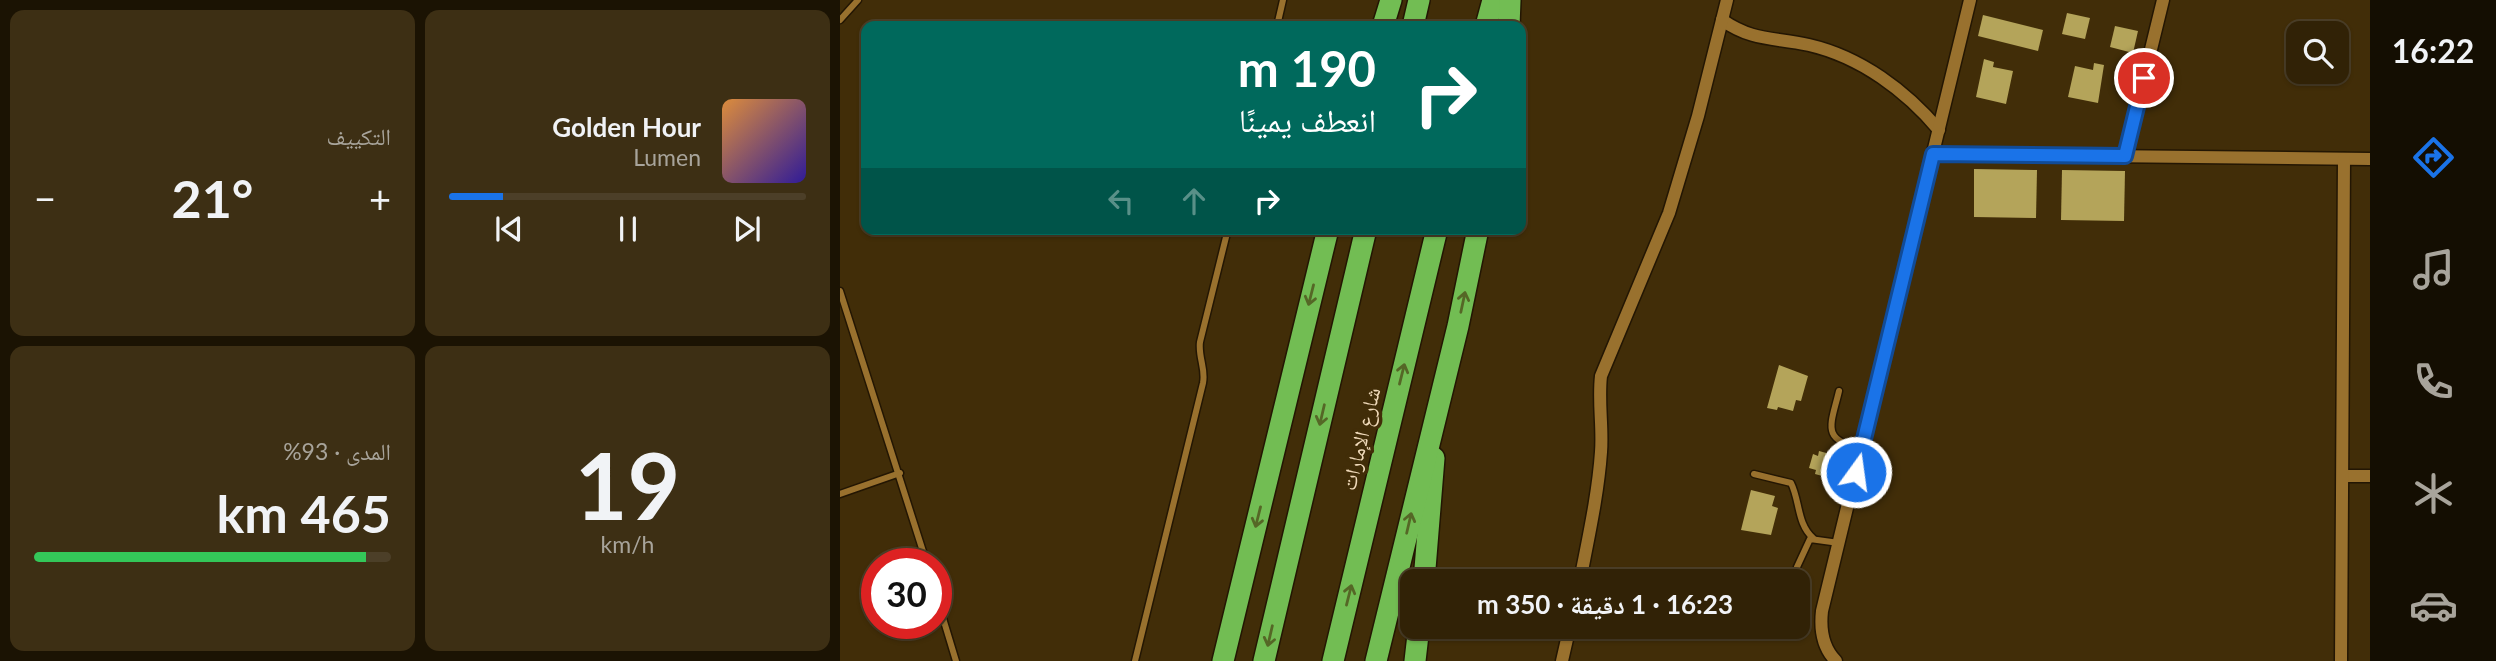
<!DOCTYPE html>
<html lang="ar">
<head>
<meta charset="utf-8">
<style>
  :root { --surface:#312206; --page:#3d2f14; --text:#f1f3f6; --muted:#a8a49b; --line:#4c3f28; --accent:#1a73e8 }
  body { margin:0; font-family:Lato,"Noto Naskh Arabic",sans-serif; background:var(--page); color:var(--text); direction:rtl; height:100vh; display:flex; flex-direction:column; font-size:26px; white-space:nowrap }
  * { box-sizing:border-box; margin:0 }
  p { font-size:23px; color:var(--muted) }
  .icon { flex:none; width:38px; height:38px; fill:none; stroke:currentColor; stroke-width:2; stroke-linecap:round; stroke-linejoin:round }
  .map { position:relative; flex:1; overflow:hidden; direction:ltr }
  .drawer { display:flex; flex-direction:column; gap:10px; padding:10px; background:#1b1303; width:840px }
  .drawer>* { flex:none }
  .guide { position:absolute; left:21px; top:21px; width:665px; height:214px; border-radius:14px; box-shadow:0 2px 5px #0004,0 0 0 2px var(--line); direction:rtl; background:#00695c; color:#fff; overflow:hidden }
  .tools { position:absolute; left:1446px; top:21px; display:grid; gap:14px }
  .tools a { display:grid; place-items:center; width:63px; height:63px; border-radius:14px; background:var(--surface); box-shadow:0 2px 5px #0004,0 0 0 2px var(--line); font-size:35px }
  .speed { position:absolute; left:21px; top:548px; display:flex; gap:14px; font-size:35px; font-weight:700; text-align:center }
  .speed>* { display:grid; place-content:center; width:91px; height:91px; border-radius:50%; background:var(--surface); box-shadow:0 2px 5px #0004,0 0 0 2px var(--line); line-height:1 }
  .speed .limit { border:10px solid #d22; background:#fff; color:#111 }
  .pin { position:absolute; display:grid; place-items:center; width:60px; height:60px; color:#fff; margin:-30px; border:4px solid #fff; border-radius:50%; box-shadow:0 2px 7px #0007 }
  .me { position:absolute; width:77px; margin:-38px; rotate:14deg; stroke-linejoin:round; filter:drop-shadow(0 0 5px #0008) }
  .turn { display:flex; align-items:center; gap:24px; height:147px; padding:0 35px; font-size:32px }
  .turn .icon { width:91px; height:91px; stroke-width:2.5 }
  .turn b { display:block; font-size:49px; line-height:60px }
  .lanes { display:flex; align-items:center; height:66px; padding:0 35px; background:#0003; justify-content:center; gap:35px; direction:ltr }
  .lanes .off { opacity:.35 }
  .big { font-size:52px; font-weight:700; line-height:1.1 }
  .drawer .widget { flex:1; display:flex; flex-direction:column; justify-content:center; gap:10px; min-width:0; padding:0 24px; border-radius:14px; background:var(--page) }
  .drawer .dial { align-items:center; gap:0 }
  .dial b { font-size:91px; line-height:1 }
  .song { display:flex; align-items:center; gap:21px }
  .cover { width:84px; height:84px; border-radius:10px; background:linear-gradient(135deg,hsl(30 70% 55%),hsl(250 70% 35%)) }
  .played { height:7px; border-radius:4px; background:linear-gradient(90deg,var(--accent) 15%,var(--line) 15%) }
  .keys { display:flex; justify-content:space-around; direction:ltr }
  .heat { display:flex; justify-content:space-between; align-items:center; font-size:38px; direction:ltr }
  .charge { height:10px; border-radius:5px; background:linear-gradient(90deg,#34c759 93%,var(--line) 0) }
  .drawer .tiles { flex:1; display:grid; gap:10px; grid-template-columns:repeat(2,1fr) }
  .trip { position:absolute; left:560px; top:569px; width:410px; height:70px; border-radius:14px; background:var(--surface); box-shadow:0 2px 5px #0004,0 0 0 2px var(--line); font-weight:700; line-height:70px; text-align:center; direction:rtl }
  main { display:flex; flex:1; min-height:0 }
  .dock { display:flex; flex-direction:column; width:126px; justify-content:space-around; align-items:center; background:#140e02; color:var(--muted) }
  .dock .icon { width:49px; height:49px }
  .dock .on { color:var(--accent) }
  .dock b { font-size:32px; color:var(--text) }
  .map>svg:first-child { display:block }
</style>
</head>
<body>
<main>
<nav class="dock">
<b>16:22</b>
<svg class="icon on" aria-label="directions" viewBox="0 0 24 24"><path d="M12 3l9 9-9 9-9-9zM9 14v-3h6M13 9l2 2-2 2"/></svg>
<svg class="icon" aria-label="music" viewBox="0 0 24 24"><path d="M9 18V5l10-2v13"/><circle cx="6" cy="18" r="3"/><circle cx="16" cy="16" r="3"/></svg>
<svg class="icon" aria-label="phone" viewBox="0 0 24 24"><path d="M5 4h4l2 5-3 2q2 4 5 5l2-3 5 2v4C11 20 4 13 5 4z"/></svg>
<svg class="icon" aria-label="climate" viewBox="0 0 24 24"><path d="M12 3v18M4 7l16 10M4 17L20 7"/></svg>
<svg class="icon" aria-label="car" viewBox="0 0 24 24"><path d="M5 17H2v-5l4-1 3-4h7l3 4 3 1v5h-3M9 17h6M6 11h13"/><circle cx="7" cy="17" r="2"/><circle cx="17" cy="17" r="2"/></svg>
</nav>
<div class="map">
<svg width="1530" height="661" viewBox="0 0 1530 661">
  <rect width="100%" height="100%" fill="#412d08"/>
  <!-- building -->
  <g fill="#b4a45a">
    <path d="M1227,13L1250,18L1245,39L1222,34Z"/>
    <path d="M1143,15L1203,30L1198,51L1138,36Z"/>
    <path d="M1275,26L1298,31L1293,53L1270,47Z"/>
    <path d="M1144,59L1154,62L1153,67L1173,71L1166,104L1136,97Z"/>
    <path d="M1254,63L1264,65L1258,103L1228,97L1235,66L1253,70Z"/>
    <path d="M1134,169L1197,170L1196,218L1134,217Z"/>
    <path d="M1222,170L1285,171L1284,221L1221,220Z"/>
    <path d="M939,365L968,376L961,401L956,400L953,411L938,407L937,410L927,408Z"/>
    <path d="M991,450L1006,454L998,485L985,482L986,477L975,474L976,470L969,468L973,454L978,456L979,451L990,454Z"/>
    <path d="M911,490L935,496L932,506L938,508L931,535L901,530Z"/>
  </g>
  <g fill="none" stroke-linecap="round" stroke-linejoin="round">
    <!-- service casing -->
    <g stroke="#231603" stroke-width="9">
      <g id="service">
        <path d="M0,20L18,0"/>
        <path d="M437,26L443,0"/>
        <path d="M0,291L87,564"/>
        <path d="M999,391C991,425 980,440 1022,449"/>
        <path d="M914,474L951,483C960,501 957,524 973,538"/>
        <path d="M0,494L60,473"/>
        <path d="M957,567L970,539L999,543"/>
        <path d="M96,595L116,661"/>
        <path d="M295,661L363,383C366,369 358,357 360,342L388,229"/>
      </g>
    </g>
    <!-- minor casing -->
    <g stroke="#231603" stroke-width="15">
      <g id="minor">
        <path d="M882,20C914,42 934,37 969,45C1021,57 1066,91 1099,130"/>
        <path d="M1093,154L1530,159"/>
        <path d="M1285,156L1323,0"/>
        <path d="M1503,476H1530"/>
        <path d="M740,581C748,539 758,495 761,452C763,427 758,402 761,376L829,213L858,116L887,0"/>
        <path d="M722,661L730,626"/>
        <path d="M996,661C982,647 980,629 982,611L1130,0"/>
        <path d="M1501,661L1504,159"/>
      </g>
    </g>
    <!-- motorway casing -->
    <g stroke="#231603" stroke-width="24">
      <g id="motorway">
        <path d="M543,26L551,0"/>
        <path d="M573,26L579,0"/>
        <path d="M646,26L653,0"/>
        <path d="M669,26L670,0"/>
        <path d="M584,581L594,458"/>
        <path d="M383,661L488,229"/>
        <path d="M424,661L526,229"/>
        <path d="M493,661L597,229"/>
        <path d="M536,661L618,326L638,229"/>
        <path d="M575,661L579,626"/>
      </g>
    </g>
    <!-- service -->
    <use href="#service" stroke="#99712e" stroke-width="6"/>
    <!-- minor -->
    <use href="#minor" stroke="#99712e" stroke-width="12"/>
    <!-- motorway -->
    <use href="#motorway" stroke="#72bd53" stroke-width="21"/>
  </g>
  <!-- one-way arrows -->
  <defs><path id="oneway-shaft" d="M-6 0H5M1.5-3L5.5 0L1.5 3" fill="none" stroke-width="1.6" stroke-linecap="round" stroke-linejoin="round" transform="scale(1.75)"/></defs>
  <g stroke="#556726">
    <use href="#oneway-shaft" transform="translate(471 295) rotate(104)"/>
    <use href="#oneway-shaft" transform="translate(623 302) rotate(-78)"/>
    <use href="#oneway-shaft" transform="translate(562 374) rotate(-76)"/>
    <use href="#oneway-shaft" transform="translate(482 415) rotate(103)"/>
    <use href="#oneway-shaft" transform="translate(418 517) rotate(104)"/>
    <use href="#oneway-shaft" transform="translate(569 523) rotate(-77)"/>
    <use href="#oneway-shaft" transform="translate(509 595) rotate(-76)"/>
    <use href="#oneway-shaft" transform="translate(430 636) rotate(103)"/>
  </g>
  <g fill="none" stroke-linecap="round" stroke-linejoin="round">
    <!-- route casing -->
    <g stroke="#114b97" stroke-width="18">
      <path id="route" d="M1016,472L1093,154L1285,156L1304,78"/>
    </g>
    <!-- route -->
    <use href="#route" stroke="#1a73e8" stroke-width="12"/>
  </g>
  <g text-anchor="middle" stroke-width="7" stroke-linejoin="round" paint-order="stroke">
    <!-- street labels -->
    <g font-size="21" fill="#efd9b9" stroke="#412d08">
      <text transform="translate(521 439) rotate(-76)" y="7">شارع الإمارات</text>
    </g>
  </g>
</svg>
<div class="tools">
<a><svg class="icon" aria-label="search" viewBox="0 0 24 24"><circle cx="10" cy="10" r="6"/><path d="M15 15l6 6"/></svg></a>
</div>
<div class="speed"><div class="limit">30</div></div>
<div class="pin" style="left:1304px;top:78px;background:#d93025"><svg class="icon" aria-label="arrive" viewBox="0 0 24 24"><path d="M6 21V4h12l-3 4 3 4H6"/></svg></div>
<svg class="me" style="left:1016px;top:472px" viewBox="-20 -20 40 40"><circle r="17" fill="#1a73e8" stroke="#fff" stroke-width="3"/><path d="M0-11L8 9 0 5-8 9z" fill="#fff"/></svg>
<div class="trip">16:23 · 1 دقيقة · 350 m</div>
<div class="guide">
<div class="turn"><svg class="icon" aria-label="right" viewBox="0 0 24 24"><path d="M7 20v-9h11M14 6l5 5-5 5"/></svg><div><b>190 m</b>انعطف يمينًا</div></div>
<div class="lanes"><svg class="icon off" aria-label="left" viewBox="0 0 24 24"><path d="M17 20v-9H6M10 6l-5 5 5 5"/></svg><svg class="icon off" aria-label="ahead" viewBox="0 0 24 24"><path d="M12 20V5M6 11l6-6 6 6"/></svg><svg class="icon" aria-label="right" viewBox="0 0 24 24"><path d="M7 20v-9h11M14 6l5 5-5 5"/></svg></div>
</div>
</div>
<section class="drawer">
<div class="tiles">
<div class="widget">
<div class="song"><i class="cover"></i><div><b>Golden Hour</b><p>Lumen</p></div></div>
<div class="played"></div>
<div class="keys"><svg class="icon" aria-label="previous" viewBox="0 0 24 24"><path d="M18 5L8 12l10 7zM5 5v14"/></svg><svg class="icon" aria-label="pause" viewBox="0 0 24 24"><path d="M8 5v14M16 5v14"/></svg><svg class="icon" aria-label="next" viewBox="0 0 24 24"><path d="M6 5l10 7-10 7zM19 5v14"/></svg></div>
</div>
<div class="widget"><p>التكييف</p>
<div class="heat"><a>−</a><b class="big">21°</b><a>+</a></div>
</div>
<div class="widget dial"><b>19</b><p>km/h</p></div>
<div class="widget"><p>المدى · 93%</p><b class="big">465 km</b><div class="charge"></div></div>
</div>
</section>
</main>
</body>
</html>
